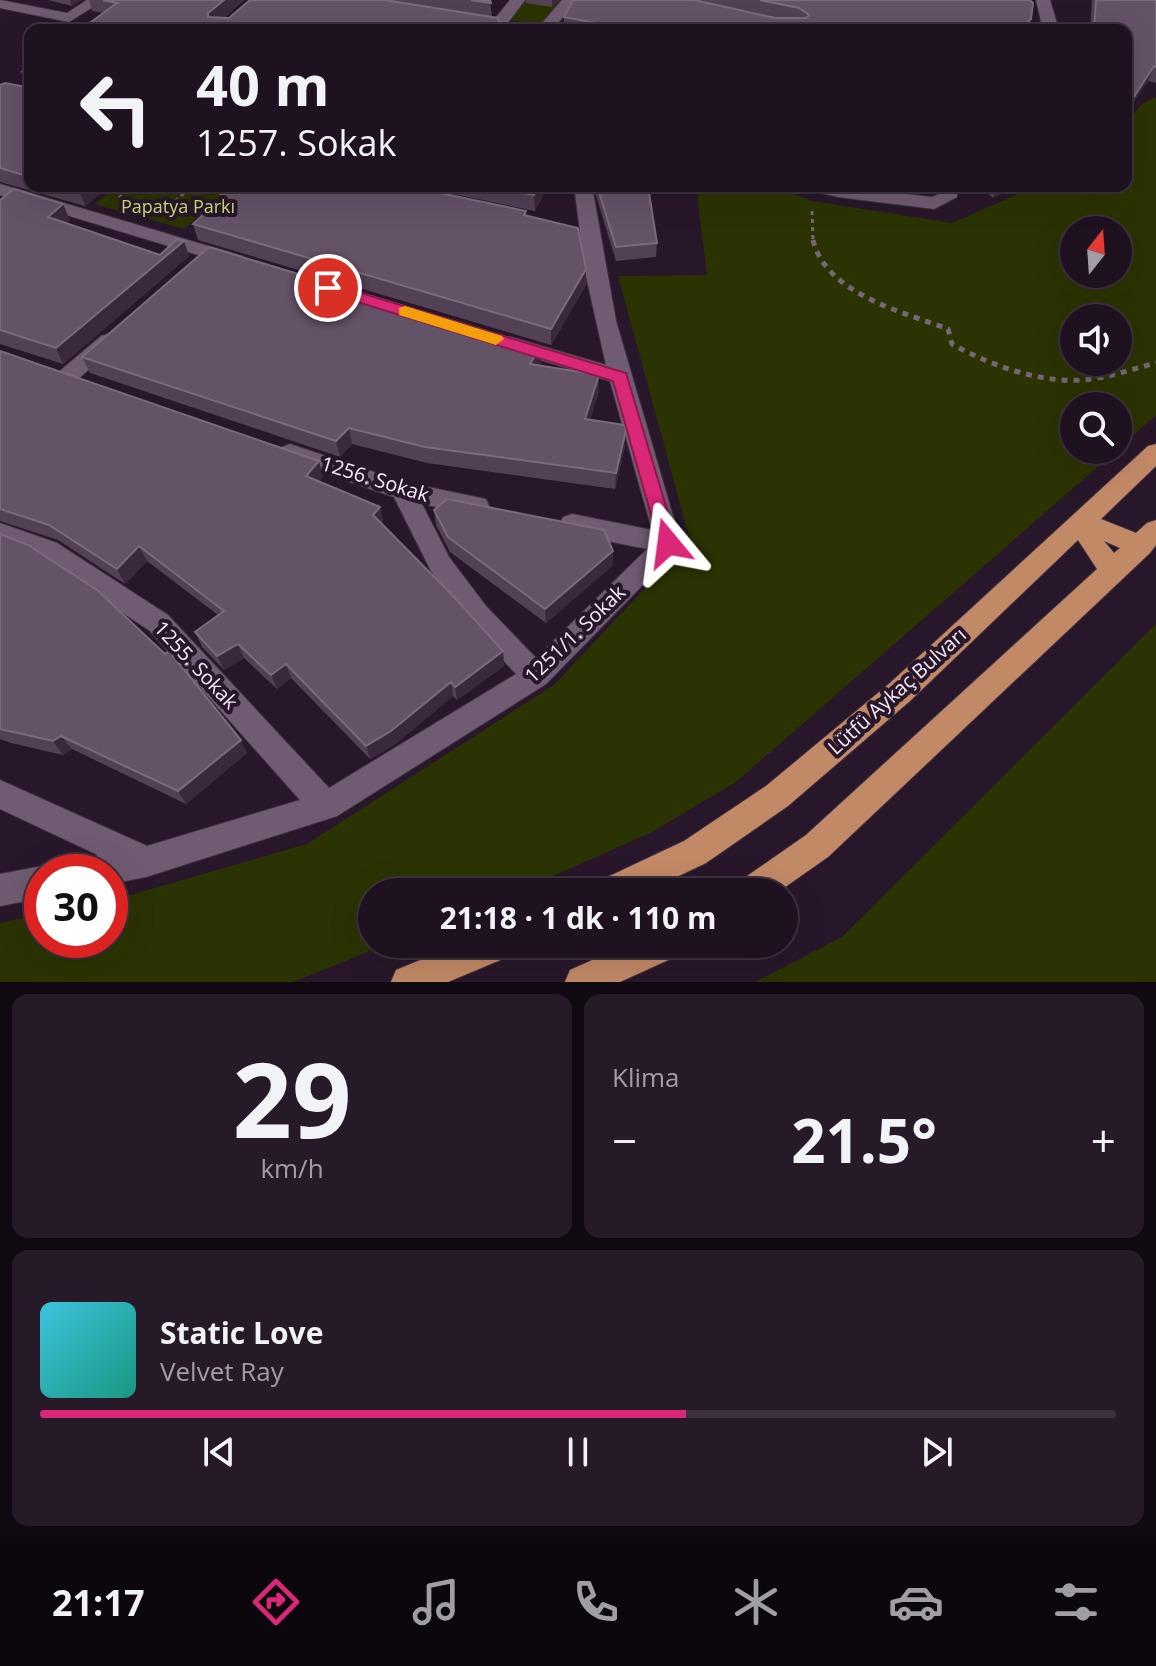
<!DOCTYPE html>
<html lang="tr">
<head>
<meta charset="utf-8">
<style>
  :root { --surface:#1e1120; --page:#261a29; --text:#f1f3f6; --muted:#a19da5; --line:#3c313e; --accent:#db2777 }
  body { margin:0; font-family:"Open Sans",sans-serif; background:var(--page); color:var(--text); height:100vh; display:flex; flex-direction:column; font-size:30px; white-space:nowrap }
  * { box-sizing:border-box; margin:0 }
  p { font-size:26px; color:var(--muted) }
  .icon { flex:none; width:44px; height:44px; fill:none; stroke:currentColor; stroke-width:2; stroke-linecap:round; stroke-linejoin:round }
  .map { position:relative; height:982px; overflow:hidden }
  .sheet { display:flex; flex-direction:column; gap:12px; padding:12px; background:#100912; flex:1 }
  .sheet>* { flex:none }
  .banner { position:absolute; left:24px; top:24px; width:1108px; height:168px; border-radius:16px; box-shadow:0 8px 32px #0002,0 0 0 2px var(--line); background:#1e1120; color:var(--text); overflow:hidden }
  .needle { width:52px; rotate:17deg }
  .controls { position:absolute; left:1060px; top:216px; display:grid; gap:16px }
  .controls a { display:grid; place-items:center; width:72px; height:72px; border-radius:50%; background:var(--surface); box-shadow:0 8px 32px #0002,0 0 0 2px var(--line); font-size:40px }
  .speed { position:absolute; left:24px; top:854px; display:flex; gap:16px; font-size:40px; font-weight:700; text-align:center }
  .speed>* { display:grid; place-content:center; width:104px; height:104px; border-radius:50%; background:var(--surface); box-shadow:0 8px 32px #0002,0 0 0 2px var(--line); line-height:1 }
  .speed .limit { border:12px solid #d22; background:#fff; color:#111 }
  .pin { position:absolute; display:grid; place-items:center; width:68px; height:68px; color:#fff; margin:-34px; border:4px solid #fff; border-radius:50%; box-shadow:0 2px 8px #0007 }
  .me { position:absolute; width:88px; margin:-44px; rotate:344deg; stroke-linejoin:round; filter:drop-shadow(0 0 6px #0008) }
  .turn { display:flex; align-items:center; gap:28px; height:168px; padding:0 40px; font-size:36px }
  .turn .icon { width:104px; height:104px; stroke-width:2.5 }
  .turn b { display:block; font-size:56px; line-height:68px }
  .big { font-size:60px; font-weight:700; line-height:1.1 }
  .sheet .card { flex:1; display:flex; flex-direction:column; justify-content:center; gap:12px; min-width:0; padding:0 28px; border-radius:16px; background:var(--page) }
  .sheet .dial { align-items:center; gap:0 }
  .dial b { font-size:104px; line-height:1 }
  .song { display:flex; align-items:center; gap:24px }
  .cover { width:96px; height:96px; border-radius:12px; background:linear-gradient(135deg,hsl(190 70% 55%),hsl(170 70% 35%)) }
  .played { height:8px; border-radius:4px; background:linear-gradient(90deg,var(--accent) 60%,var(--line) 60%) }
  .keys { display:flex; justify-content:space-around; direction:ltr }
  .heat { display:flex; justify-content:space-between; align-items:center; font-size:44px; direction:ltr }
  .sheet .tiles { flex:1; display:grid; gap:12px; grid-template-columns:1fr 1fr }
  .card:last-child { grid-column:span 2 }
  .trip { position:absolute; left:358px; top:878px; width:440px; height:80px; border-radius:40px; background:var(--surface); box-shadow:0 8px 32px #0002,0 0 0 2px var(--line); font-weight:700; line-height:80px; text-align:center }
  .dock { display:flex; height:128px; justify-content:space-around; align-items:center; background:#0c070d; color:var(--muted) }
  .dock .icon { width:56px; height:56px }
  .dock .active { color:var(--accent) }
  .dock b { font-size:36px; color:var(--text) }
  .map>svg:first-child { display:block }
</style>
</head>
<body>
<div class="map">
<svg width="1156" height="982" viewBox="0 0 1156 982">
  <rect width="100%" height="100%" fill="#28172a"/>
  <!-- green -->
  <g fill="#2c3302" fill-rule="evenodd">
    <path d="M525,0H560L541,25L510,20Z"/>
    <path d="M1156,97V415L1118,449V406H1074V450H1117L736,782L652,832L517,892H372V944H388L293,982H0V923L42,914V940H110V901L307,844L554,685L690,540L618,276L707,275L696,186H775L812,201L952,223L1036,186H1126C1126,156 1119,108 1156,97ZM1074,230H1118V274H1074ZM1074,318H1118V362H1074Z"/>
    <path d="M117,186H233L184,229L94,204Z"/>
    <path d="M1156,624V982H755L842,937Z"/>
  </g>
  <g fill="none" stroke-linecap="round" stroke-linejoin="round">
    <!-- street casing -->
    <g stroke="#3f3140" stroke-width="2">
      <g id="street">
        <path d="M0,0L67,13L87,0H104L69,22L0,8Z"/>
        <path d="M510,0H525L507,24L525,30H492L467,25L465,22L472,18L493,21Z"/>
        <path d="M562,0H577L552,30H536Z"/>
        <path d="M1036,0H1050L1059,30H1043Z"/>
        <path d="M0,184L242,256L245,260L235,266L228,264L0,195Z"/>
        <path d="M574,186H592L616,321L681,543L677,550L546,684L337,816L146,877L110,884V872H77L82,861L98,855L0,809V780L147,846L300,800L150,631L39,557L0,543V523L57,543L168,615L329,788L516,674L468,622L431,571L394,497L282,459L278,453L282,447L290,444L404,482L486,499L489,506L486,513L477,515L422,504L449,557L486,606L536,658L647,549L572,534L563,531L560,524L563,517L572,514L652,530L610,381L504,349L500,344L504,339L511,337L606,365L586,276Z"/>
        <path d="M805,186H836L932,197L939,194V186H957V197L934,209L838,197L808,190Z"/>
        <path d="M108,334L115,336L119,341L115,346L76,381H60L57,376L60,371L101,336Z"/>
        <path d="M42,866L54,872H42V898L0,906V874Z"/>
      </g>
    </g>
    <!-- primary casing -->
    <g stroke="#3f3140" stroke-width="2">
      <g id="primary">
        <path d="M1156,444V466L1101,519L1136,533L1147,523L1156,520V545L1150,553L828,857L778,892H735L740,881L806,835L1097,569L1078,540L910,701L788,806L706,863L645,892H594L599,881L684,841L766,786L890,683L1148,446ZM1104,541L1120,548L1114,553Z"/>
        <path d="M459,944H514L510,956L448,982H391L396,970Z"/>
        <path d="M628,944H681L677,956L620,982H565L570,970Z"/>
      </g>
    </g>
    <!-- path-far1 -->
    <g stroke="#756676" stroke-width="3" stroke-dasharray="4 4" stroke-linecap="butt">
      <path d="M197,186L227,196"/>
      <path d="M119,198L134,186"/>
      <path d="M812,211L813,242"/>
      <path d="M163,212L192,186"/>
    </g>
    <!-- path -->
    <path stroke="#756676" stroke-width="5" stroke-dasharray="6 6" stroke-linecap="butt" d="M813,240C826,294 903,312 948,329L952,344C990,365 1039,383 1083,380C1108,378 1132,369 1156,363"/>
    <!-- street -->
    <use href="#street" fill="#705c72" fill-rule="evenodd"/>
    <!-- primary -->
    <use href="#primary" fill="#c28966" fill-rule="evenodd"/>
  </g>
  <!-- wall -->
  <g fill="#524054">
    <path d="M48,0H82L72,6Z"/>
    <path d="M89,0H244L224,18H229L385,0H490L492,17L502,30L103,13L92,11Z"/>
    <path d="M526,0H559L552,7L526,3Z"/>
    <path d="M573,0H1030L1031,19L1028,30H564V17Z"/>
    <path d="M1092,0H1156V83L1148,81L1126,30H1090Z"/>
    <path d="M30,66V186H109L85,206L0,182V85L26,87V81L22,72Z"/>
    <path d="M415,186H548L535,211Z"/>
    <path d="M593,186H648L657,243L656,257L616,261Z"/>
    <path d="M899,186H924L923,191Z"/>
    <path d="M979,186H1012V188L993,198Z"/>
    <path d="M0,200L70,220L66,223L160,255L189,256L63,364L0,344Z"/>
    <path d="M526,211V216L586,285L551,345L198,240L193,224Z"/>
    <path d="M540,347L541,363L539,365L599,391L590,420L625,446L615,489L427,463L352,444L340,457L90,373L82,357Z"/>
    <path d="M0,351L323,476L319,481L380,507L383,522L381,524L503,651L504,666L457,700L453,696L394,745L370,759L291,678L277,689L244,658L224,670L202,647L195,632L218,615L147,561L125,584L58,540L0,521Z"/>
    <path d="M434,510L613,551L612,566L546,623L450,552L436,525Z"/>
    <path d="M0,534L247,753L186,804L72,749L63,755L11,743L0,739Z"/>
  </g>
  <!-- shaded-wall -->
  <g fill="#3a283c">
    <path d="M70,0H82L72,6Z"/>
    <path d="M224,0H244L212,28L208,17V13Z"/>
    <path d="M552,0H559L552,7Z"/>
    <path d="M1031,19L1028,30H1019Z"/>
    <path d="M1154,66L1148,81L1126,114V109Z"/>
    <path d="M84,186H109L85,206L79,190Z"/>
    <path d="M539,186H548L535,211L534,195Z"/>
    <path d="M998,186H1012V188L993,198Z"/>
    <path d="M63,204L70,220L55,232L48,217Z"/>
    <path d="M184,241L189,256L63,364L56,348Z"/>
    <path d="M586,269V285L551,345V329Z"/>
    <path d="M540,347L541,363L531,380L530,364Z"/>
    <path d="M599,375V391L585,435V419Z"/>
    <path d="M349,428L352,444L340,457L336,441Z"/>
    <path d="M626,430L625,446L615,489L616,473Z"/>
    <path d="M319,461L323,476L310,491L306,476Z"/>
    <path d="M380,507L383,522L376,530L373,515Z"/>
    <path d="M139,546L147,561L125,584L117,569Z"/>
    <path d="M613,551L612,566L546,623L545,609Z"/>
    <path d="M238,644L244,658L224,670L217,656Z"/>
    <path d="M503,651L504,666L457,700L455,687Z"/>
    <path d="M286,664L291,678L277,689L271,675Z"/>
    <path d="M451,682L453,696L394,745L370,759L366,746Z"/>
    <path d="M61,736L72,749L63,755L53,741Z"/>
    <path d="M241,740L247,753L186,804L178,791Z"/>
  </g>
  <!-- building -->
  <g fill="#645266" stroke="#7b6a7c" stroke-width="2">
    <path d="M103,0H224L208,13V17L229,18L250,0H384L498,18L502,30H201V26L196,30H80L117,3Z"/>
    <path d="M471,0H490L491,3Z"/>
    <path d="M573,0H694L775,18H806L809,15L799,8L760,0H1030L1033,3L1031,19L1019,30H633L564,17Z"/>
    <path d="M1096,0H1156V67L1154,66L1126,109V30H1094Z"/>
    <path d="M30,66V177L0,168V85L5,83L26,87L27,75L22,72Z"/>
    <path d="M63,186H84L79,190Z"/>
    <path d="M234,186H407L526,211L524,215L578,228L586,269L551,329L193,224Z"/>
    <path d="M489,186H539L534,195Z"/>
    <path d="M597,186H648L657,243L616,247Z"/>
    <path d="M14,189L63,204L48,217L160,255L177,239L184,241L56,348L0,330V200Z"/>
    <path d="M209,247L540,347L530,364L599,375L585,419L624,425L626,430L616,473L425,447L349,428L336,441L82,357Z"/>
    <path d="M0,351L319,461L306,476L380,507L373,515L455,598L503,651L455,687L451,682L391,731L366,746L286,664L271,675L238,644L217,656L195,632L224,611L139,546L117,569L49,525L0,509Z"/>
    <path d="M447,499L604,530L613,551L545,609L448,537L434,510Z"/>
    <path d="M0,534L28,545L97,590L165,654L169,651L241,740L178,791L61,736L53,741L0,729Z"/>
  </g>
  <!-- route -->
  <path fill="#db2777" stroke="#8e194d" stroke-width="2" d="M328,283L626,373L677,543L675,548H661L659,543L613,381L322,291V285Z"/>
  <!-- slow -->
  <path fill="#f59e0b" d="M405,306L502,336L504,339L496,345L399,315V308Z"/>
  <g text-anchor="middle" stroke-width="8" stroke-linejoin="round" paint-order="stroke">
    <!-- far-park labels -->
    <g font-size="18" fill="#cade7c" stroke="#28172a">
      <text x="178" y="213">Papatya Parkı</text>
    </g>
    <!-- street labels -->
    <g font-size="20" fill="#f6eaf7" stroke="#28172a">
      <text transform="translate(375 479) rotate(17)" y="7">1256. Sokak</text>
      <text transform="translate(575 634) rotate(-44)" y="7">1251/1. Sokak</text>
      <text transform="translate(196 665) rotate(47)" y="7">1255. Sokak</text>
      <text transform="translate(897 691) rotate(-42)" y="7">Lütfü Aykaç Bulvarı</text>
    </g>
  </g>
</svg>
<div class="controls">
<a><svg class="needle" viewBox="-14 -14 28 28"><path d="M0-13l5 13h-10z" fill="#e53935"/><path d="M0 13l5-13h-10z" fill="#a19da5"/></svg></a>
<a><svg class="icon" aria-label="sound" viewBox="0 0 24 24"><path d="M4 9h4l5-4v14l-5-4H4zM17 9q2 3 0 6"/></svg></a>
<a><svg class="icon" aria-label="search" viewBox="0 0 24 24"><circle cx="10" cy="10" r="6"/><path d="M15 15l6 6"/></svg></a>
</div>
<div class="speed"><div class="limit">30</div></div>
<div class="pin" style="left:328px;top:288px;background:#d93025"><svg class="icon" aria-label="arrive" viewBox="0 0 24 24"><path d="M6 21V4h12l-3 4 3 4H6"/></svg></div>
<svg class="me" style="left:668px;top:543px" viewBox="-20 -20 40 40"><path d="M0-17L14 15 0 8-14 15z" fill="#db2777" stroke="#fff" stroke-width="4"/></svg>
<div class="trip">21:18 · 1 dk · 110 m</div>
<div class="banner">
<div class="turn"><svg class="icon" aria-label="left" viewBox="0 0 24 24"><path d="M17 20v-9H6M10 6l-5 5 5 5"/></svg><div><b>40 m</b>1257. Sokak</div></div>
</div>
</div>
<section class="sheet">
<div class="tiles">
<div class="card dial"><b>29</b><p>km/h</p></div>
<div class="card"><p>Klima</p>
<div class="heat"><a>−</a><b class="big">21.5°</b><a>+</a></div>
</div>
<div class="card">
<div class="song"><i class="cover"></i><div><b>Static Love</b><p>Velvet Ray</p></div></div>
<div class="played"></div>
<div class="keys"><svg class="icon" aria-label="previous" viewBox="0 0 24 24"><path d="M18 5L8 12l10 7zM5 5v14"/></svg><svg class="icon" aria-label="pause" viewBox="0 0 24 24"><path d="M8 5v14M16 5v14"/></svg><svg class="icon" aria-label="next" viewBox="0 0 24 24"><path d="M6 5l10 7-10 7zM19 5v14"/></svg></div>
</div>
</div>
</section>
<nav class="dock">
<b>21:17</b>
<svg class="icon active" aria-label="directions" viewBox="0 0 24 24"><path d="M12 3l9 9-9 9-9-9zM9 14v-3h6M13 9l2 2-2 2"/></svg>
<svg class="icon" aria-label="music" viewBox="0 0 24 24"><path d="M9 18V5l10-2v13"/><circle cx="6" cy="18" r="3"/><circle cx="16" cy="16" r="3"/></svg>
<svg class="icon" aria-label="phone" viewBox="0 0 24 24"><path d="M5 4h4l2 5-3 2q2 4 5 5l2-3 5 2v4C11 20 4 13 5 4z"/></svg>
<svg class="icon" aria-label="climate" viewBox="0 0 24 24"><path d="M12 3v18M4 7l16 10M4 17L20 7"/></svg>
<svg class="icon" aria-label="car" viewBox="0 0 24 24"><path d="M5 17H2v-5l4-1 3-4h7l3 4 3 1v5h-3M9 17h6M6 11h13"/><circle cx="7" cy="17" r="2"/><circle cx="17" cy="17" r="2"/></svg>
<svg class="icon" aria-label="filters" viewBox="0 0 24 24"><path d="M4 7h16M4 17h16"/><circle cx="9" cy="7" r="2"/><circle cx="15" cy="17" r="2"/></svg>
</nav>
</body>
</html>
